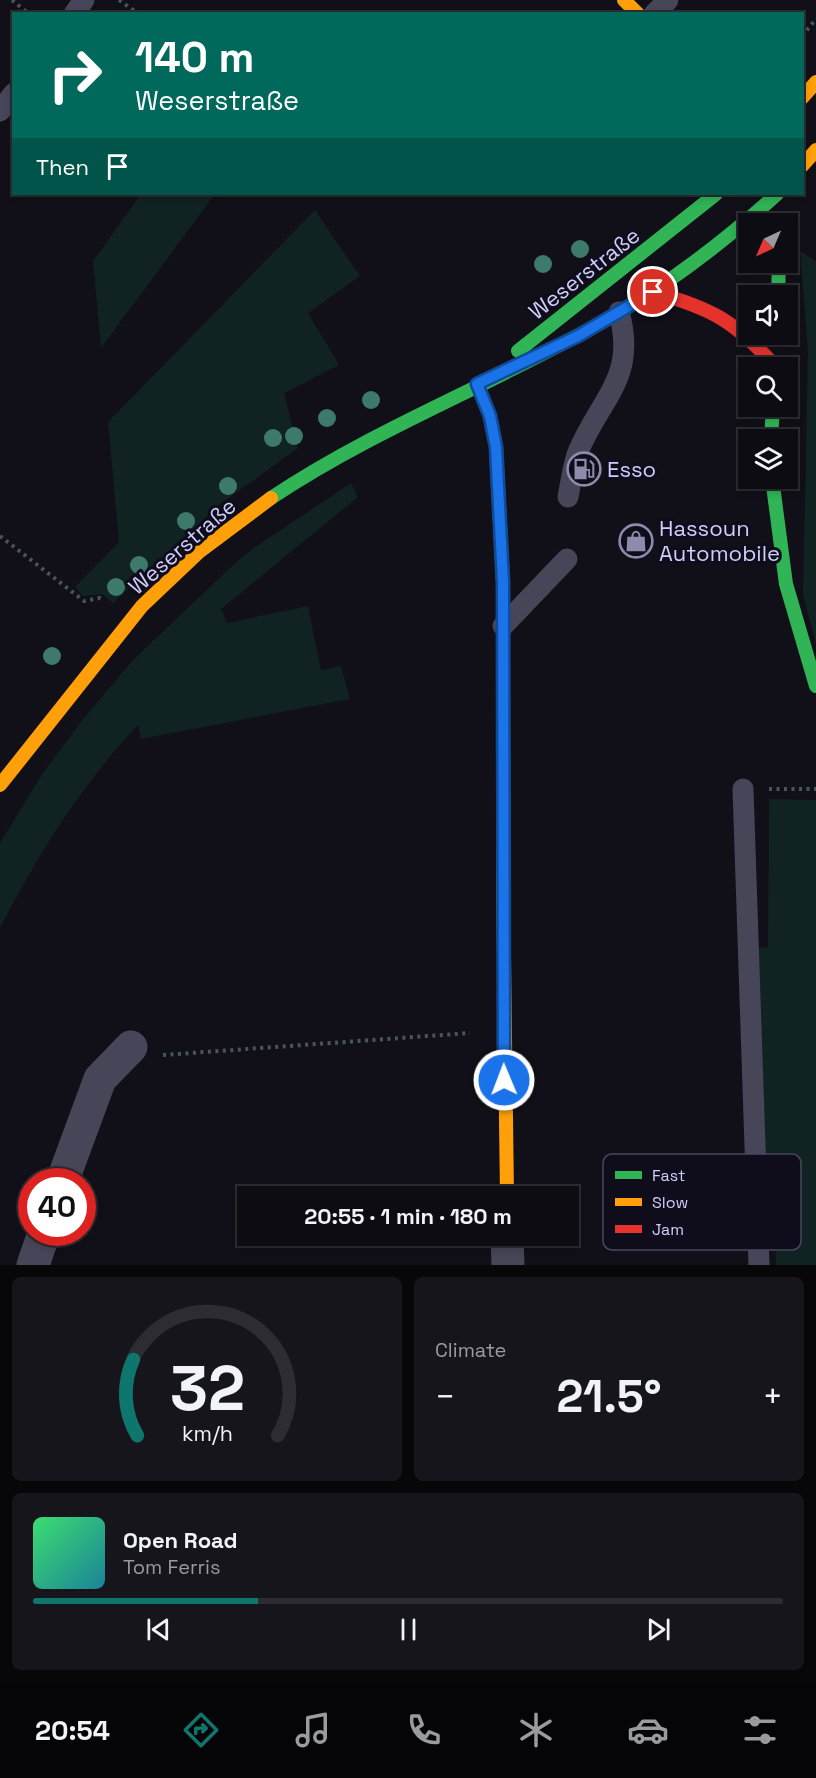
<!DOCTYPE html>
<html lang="en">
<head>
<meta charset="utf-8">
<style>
  :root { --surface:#0d0c12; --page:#16151b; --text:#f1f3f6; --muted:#9a9b9f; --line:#2d2c32; --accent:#0f766e }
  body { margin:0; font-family:"Space Grotesk",sans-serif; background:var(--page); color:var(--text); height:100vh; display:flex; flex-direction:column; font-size:22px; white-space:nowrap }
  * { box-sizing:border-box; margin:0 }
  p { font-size:20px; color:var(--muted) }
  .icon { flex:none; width:33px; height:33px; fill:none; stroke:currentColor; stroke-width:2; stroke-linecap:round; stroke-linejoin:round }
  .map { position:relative; height:1265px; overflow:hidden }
  .drawer { display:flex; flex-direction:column; gap:12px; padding:12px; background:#07070a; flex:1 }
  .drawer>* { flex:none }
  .top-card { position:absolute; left:12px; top:12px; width:792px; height:183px; border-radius:0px; box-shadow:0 3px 9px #0003,0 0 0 2px var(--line); background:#00695c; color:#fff; overflow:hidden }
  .needle { width:39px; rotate:224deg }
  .buttons { position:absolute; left:738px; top:213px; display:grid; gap:12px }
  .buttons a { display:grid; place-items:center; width:60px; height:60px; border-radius:0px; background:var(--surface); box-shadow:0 3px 9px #0003,0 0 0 2px var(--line); font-size:30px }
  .speed { position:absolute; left:18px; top:1168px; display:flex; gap:12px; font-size:30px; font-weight:700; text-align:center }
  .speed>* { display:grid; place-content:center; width:78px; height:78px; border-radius:50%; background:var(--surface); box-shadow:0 3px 9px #0003,0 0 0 2px var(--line); line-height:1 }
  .speed .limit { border:9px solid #d22; background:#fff; color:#111 }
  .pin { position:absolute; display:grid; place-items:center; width:51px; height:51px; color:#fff; margin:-26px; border:3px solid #fff; border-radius:50%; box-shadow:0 2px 6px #0007 }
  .me { position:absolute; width:66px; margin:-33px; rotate:359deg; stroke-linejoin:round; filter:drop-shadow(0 0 4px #0008) }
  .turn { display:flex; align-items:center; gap:21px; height:126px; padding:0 24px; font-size:27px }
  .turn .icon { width:78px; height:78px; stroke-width:2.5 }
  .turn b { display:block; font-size:42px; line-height:51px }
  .then { display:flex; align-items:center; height:57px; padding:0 24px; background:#0003; gap:12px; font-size:22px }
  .big { font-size:45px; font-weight:700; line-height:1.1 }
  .drawer .widget { flex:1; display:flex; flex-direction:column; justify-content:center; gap:9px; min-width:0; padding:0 21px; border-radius:9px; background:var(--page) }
  .drawer .dial { align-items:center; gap:0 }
  .dial svg { height:156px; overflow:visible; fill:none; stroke:var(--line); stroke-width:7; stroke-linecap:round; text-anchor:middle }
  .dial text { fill:var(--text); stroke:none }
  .song { display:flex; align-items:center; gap:18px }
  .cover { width:72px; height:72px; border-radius:9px; background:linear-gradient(135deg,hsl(140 70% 55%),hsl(190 70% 35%)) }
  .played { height:6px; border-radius:3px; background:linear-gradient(90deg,var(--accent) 30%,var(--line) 30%) }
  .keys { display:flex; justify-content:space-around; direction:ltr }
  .heat { display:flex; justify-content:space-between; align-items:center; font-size:33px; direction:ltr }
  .drawer .tiles { flex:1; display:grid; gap:12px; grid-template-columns:1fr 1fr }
  .widget:last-child { grid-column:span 2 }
  .trip { position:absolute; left:237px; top:1186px; width:342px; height:60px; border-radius:0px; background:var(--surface); box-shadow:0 3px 9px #0003,0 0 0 2px var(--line); font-weight:700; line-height:60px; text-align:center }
  .tabs { display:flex; height:96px; justify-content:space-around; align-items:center; background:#050507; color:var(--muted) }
  .tabs .icon { width:42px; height:42px }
  .tabs .current { color:var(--accent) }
  .tabs b { font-size:27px; color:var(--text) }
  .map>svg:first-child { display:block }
</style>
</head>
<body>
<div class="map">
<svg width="816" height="1265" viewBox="0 0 816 1265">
  <rect width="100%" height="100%" fill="#111018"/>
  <!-- green -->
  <g fill="#122">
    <path d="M141,194H215L101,348L93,261Z"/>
    <path d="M315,210L360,276L308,313L339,365L284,393L298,448L219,505L113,603L102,594L83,596L75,587L119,542L108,422Z"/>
    <path d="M800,251L816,261V644L803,595L808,352Z"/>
    <path d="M351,483L358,497L221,609L227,623L308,606L321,670L341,666L350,699L141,739L138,725C82,784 37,856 0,928V843L43,773L80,723L132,661L235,563L255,547Z"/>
    <path d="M769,799L816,800V1265H776L775,1223L761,1143L758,948L768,947Z"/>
  </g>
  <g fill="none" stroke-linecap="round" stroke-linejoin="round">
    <!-- path -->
    <g stroke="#48555f" stroke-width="4" stroke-dasharray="3 4.5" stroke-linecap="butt">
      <path d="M12,0L29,14"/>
      <path d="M119,0L139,14"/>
      <path d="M802,36L816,19"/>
      <path d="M0,536L84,601L100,598L104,601"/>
      <path d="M769,789H816"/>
      <path d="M163,1055L470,1033"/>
    </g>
    <!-- lane -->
    <g stroke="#474658" stroke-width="21">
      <path d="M74,14L84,0"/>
      <path d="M654,14L668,0"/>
      <path d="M0,111L14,93"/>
      <path d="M568,497C571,482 573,465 578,452C601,397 637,378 619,312"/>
      <path d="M503,626L567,559"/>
      <path d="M743,789L759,1265"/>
    </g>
    <!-- street -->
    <g stroke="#474658" stroke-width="33">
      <path d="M62,1182L100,1079L131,1047"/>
      <path d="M507,1236L508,1265"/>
      <path d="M33,1265L44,1233"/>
    </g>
    <!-- fast -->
    <g stroke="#30b455" stroke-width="14">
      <path d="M778,296L779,262"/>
      <path d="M518,351L716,194"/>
      <path d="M477,384L490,416L496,447L503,582V878"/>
      <path d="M771,440L773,406"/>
      <path d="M772,478L786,584L816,686"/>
      <path d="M271,498C379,426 501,381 613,316C673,281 726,240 777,194"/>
    </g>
    <!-- slow -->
    <g stroke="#ff9f0a" stroke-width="14">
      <path d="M624,0L638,14"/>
      <path d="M802,98L816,82"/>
      <path d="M802,166L816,150"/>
      <path d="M0,785L142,606L199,552L271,498"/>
      <path d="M503,878L507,1197"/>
    </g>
    <!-- jam -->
    <path stroke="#e5322d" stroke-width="14" d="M653,292C711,308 735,321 775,366"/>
  </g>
  <!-- trees -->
  <g fill="#3d7a6b">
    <circle cx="580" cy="249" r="9"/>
    <circle cx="543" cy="264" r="9"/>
    <circle cx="371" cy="400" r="9"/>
    <circle cx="327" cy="418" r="9"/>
    <circle cx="294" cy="436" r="9"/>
    <circle cx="273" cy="438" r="9"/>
    <circle cx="228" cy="486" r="9"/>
    <circle cx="186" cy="521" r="9"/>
    <circle cx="139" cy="565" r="9"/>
    <circle cx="116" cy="587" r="9"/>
    <circle cx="52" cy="656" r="9"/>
  </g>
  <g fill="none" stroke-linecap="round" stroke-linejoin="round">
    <!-- route casing -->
    <g stroke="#114b97" stroke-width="15">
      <path id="route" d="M504,1080L503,582L496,447L490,416L477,384L578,336L653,292"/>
    </g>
    <!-- route -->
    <use href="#route" stroke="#1a73e8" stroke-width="10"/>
  </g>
  <!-- icons -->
  <defs>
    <g id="fuel-ring" transform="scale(1.725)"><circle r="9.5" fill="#0f0d1b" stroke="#8c8bab" stroke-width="1.5"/><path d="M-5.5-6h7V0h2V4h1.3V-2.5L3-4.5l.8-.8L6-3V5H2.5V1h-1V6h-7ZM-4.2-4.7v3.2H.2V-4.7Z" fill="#8c8bab"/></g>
    <g id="shop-ring" transform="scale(1.725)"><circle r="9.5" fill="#0f0d1b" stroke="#8c8bab" stroke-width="1.5"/><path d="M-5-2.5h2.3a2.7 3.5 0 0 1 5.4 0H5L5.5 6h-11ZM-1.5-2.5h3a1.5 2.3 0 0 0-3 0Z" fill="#8c8bab"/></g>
  </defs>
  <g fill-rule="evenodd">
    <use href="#fuel-ring" x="584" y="469"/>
    <use href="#shop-ring" x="636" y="541"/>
  </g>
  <g text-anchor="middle" stroke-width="6" stroke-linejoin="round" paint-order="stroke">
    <!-- street labels -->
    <g font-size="22" fill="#cfcdfa" stroke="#0f0d1b">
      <text transform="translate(584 273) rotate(-38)" y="8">Weserstraße</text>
      <text transform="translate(182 546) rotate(-41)" y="8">Weserstraße</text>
    </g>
    <!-- poi labels -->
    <g font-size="22" fill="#cfcdfa" stroke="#0f0d1b" text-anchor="start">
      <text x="607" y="477">Esso</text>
      <text x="659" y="536">Hassoun<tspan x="659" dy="25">Automobile</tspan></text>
    </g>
  </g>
  <!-- legend -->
  <rect x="603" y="1154" width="198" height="96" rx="9" fill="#0f0d1b" stroke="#49475e" stroke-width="1.5"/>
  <rect x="615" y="1171" width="27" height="8" fill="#30b455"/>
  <rect x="615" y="1198" width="27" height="8" fill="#ff9f0a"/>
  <rect x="615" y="1225" width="27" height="8" fill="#e5322d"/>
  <g font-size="16" fill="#cfcdfa">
    <text x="652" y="1181">Fast</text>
    <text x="652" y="1208">Slow</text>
    <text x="652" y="1235">Jam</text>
  </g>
</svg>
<div class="buttons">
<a><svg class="needle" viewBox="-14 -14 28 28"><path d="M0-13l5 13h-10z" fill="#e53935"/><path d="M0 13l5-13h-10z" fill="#9a9b9f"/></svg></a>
<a><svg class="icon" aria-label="sound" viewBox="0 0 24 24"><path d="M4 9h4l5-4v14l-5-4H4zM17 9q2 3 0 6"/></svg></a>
<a><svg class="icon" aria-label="search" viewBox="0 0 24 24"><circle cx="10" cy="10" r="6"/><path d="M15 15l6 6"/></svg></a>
<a><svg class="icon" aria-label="layers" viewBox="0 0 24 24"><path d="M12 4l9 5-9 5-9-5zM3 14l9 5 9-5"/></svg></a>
</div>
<div class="speed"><div class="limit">40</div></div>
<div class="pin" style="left:653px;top:292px;background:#d93025"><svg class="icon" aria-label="arrive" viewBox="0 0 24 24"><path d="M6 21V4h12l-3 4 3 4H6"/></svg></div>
<svg class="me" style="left:504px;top:1080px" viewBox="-20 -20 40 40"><circle r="17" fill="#1a73e8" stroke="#fff" stroke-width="3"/><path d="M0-11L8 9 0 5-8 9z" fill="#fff"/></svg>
<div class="trip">20:55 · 1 min · 180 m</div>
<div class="top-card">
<div class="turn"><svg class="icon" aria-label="right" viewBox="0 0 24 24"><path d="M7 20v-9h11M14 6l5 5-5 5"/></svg><div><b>140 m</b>Weserstraße</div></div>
<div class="then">Then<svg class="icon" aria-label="arrive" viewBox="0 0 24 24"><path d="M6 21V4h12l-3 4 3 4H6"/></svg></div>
</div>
</div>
<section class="drawer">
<div class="tiles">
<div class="widget dial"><svg viewBox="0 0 100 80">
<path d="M14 69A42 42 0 1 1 86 69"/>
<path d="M14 69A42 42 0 0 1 12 30" stroke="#0f766e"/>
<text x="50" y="56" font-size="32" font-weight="700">32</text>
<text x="50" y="72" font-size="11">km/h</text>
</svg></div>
<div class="widget"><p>Climate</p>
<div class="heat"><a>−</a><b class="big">21.5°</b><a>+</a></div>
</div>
<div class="widget">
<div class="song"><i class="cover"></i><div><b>Open Road</b><p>Tom Ferris</p></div></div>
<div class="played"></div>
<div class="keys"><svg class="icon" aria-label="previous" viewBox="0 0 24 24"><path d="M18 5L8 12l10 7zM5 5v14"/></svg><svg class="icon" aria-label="pause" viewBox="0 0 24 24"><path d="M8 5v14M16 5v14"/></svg><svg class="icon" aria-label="next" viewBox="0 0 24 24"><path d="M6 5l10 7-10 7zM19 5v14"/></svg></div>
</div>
</div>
</section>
<nav class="tabs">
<b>20:54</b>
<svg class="icon current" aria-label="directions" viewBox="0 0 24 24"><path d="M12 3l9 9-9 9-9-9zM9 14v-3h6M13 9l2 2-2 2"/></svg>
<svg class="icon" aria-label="music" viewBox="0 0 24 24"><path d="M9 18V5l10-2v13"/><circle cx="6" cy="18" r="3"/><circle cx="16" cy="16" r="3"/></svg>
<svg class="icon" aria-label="phone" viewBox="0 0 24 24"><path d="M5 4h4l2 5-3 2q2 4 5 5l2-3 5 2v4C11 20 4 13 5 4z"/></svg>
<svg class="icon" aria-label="climate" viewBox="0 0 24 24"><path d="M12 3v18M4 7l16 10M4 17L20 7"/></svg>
<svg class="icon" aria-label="car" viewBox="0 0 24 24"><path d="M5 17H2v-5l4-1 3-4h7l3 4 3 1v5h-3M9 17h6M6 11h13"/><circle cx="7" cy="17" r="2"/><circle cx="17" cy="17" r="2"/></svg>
<svg class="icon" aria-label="filters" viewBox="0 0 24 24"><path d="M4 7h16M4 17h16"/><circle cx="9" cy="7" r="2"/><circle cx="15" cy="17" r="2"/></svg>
</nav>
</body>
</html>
